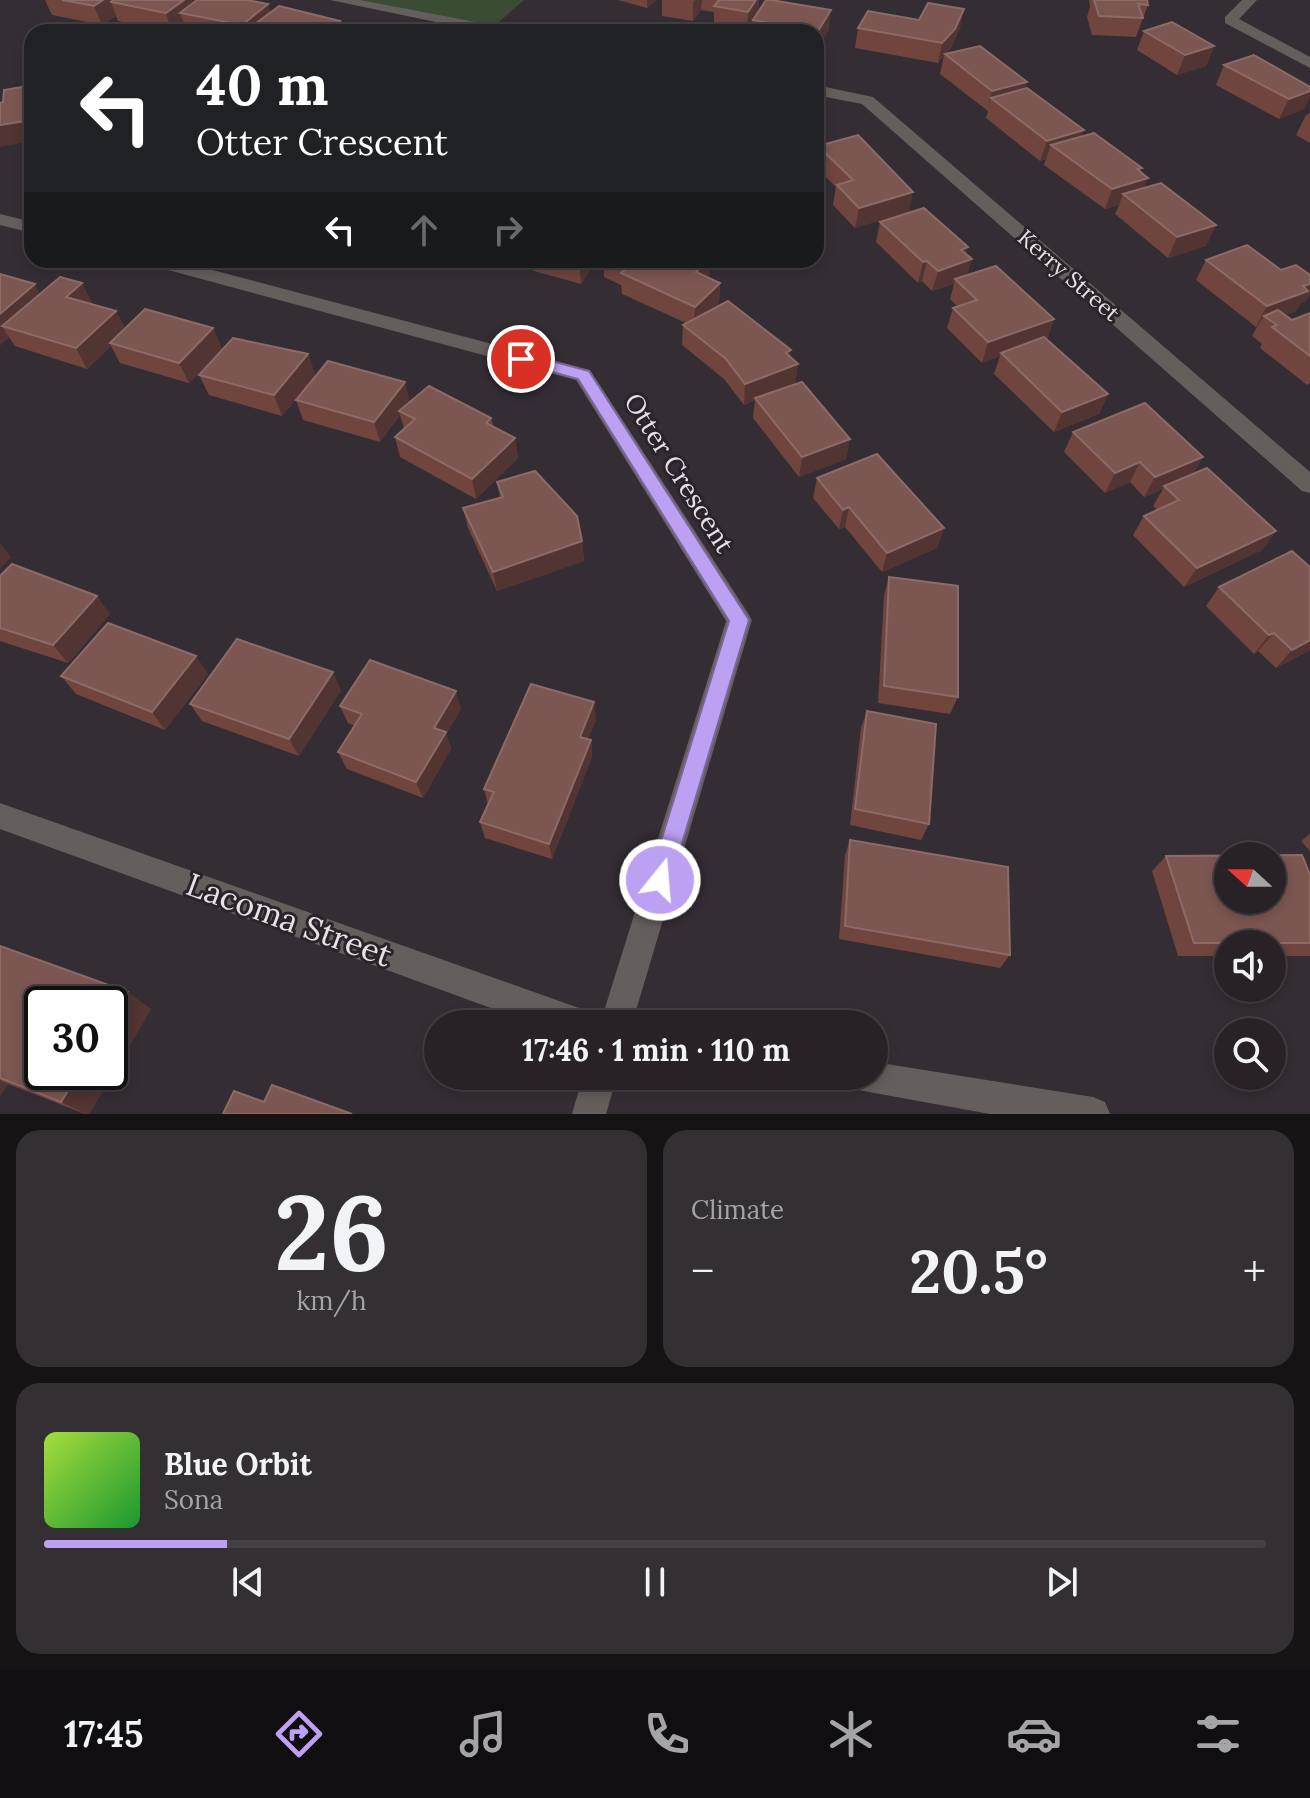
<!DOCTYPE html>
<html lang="en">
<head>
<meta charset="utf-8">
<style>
  :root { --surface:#282227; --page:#342f33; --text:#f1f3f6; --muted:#a5a4a7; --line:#443f44; --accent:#bca0f2 }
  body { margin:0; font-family:Lora,serif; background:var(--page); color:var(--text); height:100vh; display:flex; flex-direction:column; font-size:30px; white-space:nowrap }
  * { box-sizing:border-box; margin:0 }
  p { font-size:26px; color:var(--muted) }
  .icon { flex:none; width:44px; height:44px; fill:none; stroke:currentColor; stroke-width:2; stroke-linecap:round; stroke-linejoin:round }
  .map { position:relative; height:1114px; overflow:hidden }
  .side { display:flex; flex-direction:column; gap:16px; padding:16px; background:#161315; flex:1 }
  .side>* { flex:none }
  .banner { position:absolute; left:24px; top:24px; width:800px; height:244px; border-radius:24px; box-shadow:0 4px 12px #0003,0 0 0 2px var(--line); background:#202124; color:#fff; overflow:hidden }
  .needle { width:52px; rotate:291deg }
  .controls { position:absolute; left:1214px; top:842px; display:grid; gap:16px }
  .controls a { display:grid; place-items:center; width:72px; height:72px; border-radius:50%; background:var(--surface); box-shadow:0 4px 12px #0003,0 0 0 2px var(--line); font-size:40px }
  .speed { position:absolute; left:24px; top:986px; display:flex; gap:16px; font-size:40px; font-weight:700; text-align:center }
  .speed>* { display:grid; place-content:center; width:104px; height:104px; border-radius:50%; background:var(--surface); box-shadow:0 4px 12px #0003,0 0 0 2px var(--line); line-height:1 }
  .speed .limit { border:4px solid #111; border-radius:12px; background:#fff; color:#111 }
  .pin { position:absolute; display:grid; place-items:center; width:68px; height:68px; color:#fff; margin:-34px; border:4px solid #fff; border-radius:50%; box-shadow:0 2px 8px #0007 }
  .me { position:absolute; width:88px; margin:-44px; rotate:17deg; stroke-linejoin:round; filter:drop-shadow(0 0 6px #0008) }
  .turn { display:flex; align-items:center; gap:28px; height:168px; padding:0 40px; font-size:36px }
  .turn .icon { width:104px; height:104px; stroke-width:2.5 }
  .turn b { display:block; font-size:56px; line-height:68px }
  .lanes { display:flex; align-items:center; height:76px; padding:0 40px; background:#0003; justify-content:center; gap:40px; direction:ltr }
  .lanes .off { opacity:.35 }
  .big { font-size:60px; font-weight:700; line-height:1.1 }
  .side .tile { flex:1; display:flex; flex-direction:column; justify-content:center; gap:12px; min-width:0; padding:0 28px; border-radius:24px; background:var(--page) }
  .side .dial { align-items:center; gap:0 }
  .dial b { font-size:104px; line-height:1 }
  .song { display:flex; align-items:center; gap:24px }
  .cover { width:96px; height:96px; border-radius:12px; background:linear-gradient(135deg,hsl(80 70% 55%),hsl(130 70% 35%)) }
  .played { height:8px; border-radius:4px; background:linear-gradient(90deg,var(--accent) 15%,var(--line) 15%) }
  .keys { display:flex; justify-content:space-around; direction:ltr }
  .heat { display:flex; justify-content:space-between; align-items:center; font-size:44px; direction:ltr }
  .side .tiles { flex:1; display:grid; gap:16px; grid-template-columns:1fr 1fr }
  .tile:last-child { grid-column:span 2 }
  .trip { position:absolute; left:424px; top:1010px; width:464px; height:80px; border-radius:40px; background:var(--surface); box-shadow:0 4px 12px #0003,0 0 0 2px var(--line); font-weight:700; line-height:80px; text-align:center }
  .tab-bar { display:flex; height:128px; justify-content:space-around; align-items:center; background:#100e10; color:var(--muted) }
  .tab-bar .icon { width:56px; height:56px }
  .tab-bar .on { color:var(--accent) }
  .tab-bar b { font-size:36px; color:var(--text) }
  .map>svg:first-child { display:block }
</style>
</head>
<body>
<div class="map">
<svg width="1310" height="1114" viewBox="0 0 1310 1114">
  <rect width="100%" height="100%" fill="#352d34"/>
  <!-- green -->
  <path fill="#3b4c35" d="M354,0H524L492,28Z"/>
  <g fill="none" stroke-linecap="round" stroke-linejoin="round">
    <!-- street -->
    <g fill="#645f5c" fill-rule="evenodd">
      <path d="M330,0H360L507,28L514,32H484Z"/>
      <path d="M1242,0H1257L1239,19L1310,57V68L1225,23V17Z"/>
      <path d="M816,85L873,97L1310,472V493L1302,491L862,104L816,95Z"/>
      <path d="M0,214L32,222V233L0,225Z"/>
      <path d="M144,260H175L590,370L748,613L752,620L632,1024H600L726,621L576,380L146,264Z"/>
      <path d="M0,803L579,1008L590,1013L595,1024H535L0,829Z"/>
      <path d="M874,1062L1093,1097L1105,1102L1110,1114H990L847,1088L842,1076H874Z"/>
      <path d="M583,1076H617L606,1114H572Z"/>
    </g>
  </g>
  <!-- wall -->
  <g fill="#6f453e">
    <path d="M45,0H192L193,3L268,4L270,13L342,31L401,32H186L184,24L171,32L118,21L116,16L102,25L52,15Z"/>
    <path d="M618,0H656L647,8Z"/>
    <path d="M662,0H759L758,13L829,29L816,51V32H752L753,22L747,31L714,25V12L701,10L693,21L662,16Z"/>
    <path d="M1089,0H1147L1148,5L1136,37L1092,35L1087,17L1090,7Z"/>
    <path d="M858,28H960L951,48L946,54L1025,89L1081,136L1140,172L1144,188L1216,225L1206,246L1168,258L1115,214L1119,205L1105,209L1044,165L1046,159L1040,161L986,118L988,111L940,74L944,55L938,63L855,48Z"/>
    <path d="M1144,31L1214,46L1206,66L1177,75L1137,50Z"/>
    <path d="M1254,55L1304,109L1279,119L1216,85L1224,65Z"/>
    <path d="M1310,113V143L1296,135L1306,115Z"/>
    <path d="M818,146L913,192L855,228L833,205L836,187L816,167Z"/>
    <path d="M880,222L966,254L967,275L1054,319L1047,339L1108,394L1099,414L1054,432L994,374L1000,356L982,363L947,328L953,308L957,306L950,299L954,284L932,291L922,281L918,283L876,242Z"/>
    <path d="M494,260H597L581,284Z"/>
    <path d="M604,260H710L709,278L720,283L719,304L715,308L790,357L798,364L795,384L850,439L846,459L799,477L753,418L755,400L744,405L724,379L682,345L683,325L686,323L622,294L621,285L604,277Z"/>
    <path d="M1206,260L1310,275V295L1306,301L1301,303L1296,311L1285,315L1292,320L1310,313V383L1307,385L1260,348L1262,344L1252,336L1258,325L1256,327L1196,280Z"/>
    <path d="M0,274L40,294L93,304H92L116,311L125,329L213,328L222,349L189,383L120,363L111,346L87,369L15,346L9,337L0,345Z"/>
    <path d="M308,354L315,375L282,416L209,395L199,375Z"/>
    <path d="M296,400L410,402L491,418L493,426L515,438L518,458L476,499L400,457L395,437L404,429L400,415L380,442L303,420Z"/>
    <path d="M1073,432L1193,474L1276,531L1262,550L1184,587L1133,535L1144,516L1157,510L1153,506L1163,489L1144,497L1130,482L1105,493L1064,452Z"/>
    <path d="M817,478L944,528L937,548L882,572L845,527L839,529L813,498Z"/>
    <path d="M497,482L582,541L584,561L497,591L468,528L463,508L500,498Z"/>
    <path d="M0,576L110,614L68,663L0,641Z"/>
    <path d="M889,577L958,697L950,714L878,703L884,596Z"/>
    <path d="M1219,587L1310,650L1276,668L1258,651L1254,654L1206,606Z"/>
    <path d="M208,674L165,730L76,694L61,676Z"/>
    <path d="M341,690L299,756L202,721L190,704Z"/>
    <path d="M340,706L461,709L446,734L451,749L423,798L347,769L338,752L355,726L348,723Z"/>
    <path d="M867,711L929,824L921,840L850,825L861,728Z"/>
    <path d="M596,720L588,739L591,740L592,757L552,859L485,838L480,822L488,805L484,789Z"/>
    <path d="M1310,834V851L1301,841Z"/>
    <path d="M850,840L1010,955L1000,968L839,939L845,855Z"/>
    <path d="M1166,856L1310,875V956H1272V944H1228V956H1178L1152,871Z"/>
    <path d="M0,946L151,1009L89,1114H85L8,1084L0,1096Z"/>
  </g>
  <!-- shaded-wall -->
  <g fill="#523432">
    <path d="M103,0H139L111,2L116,16L102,25L94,6Z"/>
    <path d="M184,0H192L197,14L180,13L184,24L172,32L166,13Z"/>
    <path d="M647,0H656L647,8Z"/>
    <path d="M695,0H702L701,10L693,21V2Z"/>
    <path d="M756,0H759L758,15L753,20L747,31L748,12Z"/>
    <path d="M268,4L273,24L251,27L252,32H244L242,25Z"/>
    <path d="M964,9L960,28L951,48L938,63L942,43Z"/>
    <path d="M831,10L829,29L816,51L818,31Z"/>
    <path d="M340,21L343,32H326Z"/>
    <path d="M1214,46L1206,66L1177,75L1185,55Z"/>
    <path d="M1027,82L1022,102L991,98L987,111L992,91Z"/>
    <path d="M28,86L32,93V106L28,98Z"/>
    <path d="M1310,91V98L1304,109L1279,119L1289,99Z"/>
    <path d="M32,120V141L0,147V125Z"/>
    <path d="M1084,130L1077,150L1051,145L1046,159L1040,161L1047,141Z"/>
    <path d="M1142,168L1136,182L1148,178L1140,198L1123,194L1119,205L1105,209L1112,189L1137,169Z"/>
    <path d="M913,192L909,213L855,228L859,208Z"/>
    <path d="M1216,225L1206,246L1168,258L1177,237Z"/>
    <path d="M968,247L964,262L972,259L966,280L955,279L954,284L932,291L938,271L961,250Z"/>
    <path d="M581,260H597L581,284L579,263Z"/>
    <path d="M710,260L709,280L696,272Z"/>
    <path d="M927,261L922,281L918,283L923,262Z"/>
    <path d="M82,283L93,304L77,317L66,297Z"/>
    <path d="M720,283L719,304L694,327L695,307Z"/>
    <path d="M35,284L46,305L2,326L9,337L0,345V314Z"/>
    <path d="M1310,284V295L1306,301L1301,303L1296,311L1271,321L1264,316L1258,325L1256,327L1267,306L1303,286Z"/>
    <path d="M116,311L126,332L110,343L111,346L87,369L76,348Z"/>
    <path d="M1054,319L1047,339L1001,353L1000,356L982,363L988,342Z"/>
    <path d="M213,328L222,349L189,383L179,363Z"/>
    <path d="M791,350L789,368L798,364L795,385L755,398V400L744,405L745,384Z"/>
    <path d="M308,354L315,375L282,416L274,395Z"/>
    <path d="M405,382L410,402L399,411L400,415L380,442L374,422Z"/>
    <path d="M1108,394L1099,414L1054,432L1062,412Z"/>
    <path d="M515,438L518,458L476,499L472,479Z"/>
    <path d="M850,439L846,459L799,477L802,457Z"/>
    <path d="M1203,457L1192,477L1164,486L1163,489L1144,497L1155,477Z"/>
    <path d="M1140,462L1130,482L1105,493L1115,473Z"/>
    <path d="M849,507L845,527L839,529L843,510Z"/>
    <path d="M944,528L937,548L882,572L887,553Z"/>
    <path d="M1276,531L1262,550L1184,587L1197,568Z"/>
    <path d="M582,541L584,561L497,591L493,572Z"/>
    <path d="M0,543L11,557L0,569Z"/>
    <path d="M97,596L110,614L68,663L53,645Z"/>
    <path d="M1274,633L1258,651L1254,654L1269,635Z"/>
    <path d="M1310,640V650L1276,668L1292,650Z"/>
    <path d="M196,656L208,674L165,730L152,712Z"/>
    <path d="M333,672L341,690L299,756L289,739Z"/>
    <path d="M456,691L461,709L446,734L451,749L423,798L416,782L434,728Z"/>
    <path d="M594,702L596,720L582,754L580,737Z"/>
    <path d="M591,740L592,757L552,859L549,844Z"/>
    <path d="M128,992L151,1009L89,1114H86L61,1102L80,1072H110V1022Z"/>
    <path d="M0,1080L8,1084L0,1096Z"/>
  </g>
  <!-- building -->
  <g fill="#7c5650" stroke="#8c6b67" stroke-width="2" fill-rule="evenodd">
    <path d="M62,0H103L94,6Z"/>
    <path d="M113,0H184L166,13L111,2Z"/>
    <path d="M197,0H247L268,4L242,25L180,13Z"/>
    <path d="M719,0H756L748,12L714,6Z"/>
    <path d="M766,0H771L831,10L818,31L753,20Z"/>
    <path d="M1094,0H1147L1148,5L1138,4L1143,18L1099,16Z"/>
    <path d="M928,3L964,9L955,29L942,43L858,28L868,11L919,20Z"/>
    <path d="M279,6L340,21L326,32H272L251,27Z"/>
    <path d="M1172,22L1214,46L1185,55L1144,31Z"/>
    <path d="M352,23L401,32H341Z"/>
    <path d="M980,46L1027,82L992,91L945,54Z"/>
    <path d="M1254,55L1310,87V91L1289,99L1224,65Z"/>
    <path d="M28,86V98H32V120L0,125V103L3,102L4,90Z"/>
    <path d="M1027,88L1084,130L1047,141L991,98Z"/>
    <path d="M1094,133L1142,168L1137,169L1148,178L1112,189L1051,145Z"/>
    <path d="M858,135L913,192L859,208L837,185L853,180L818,146Z"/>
    <path d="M1161,183L1216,225L1177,237L1123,194Z"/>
    <path d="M924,208L968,247L961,250L972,259L938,271L927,261L923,262L880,222Z"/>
    <path d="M1247,245L1281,270L1296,265L1310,275V284L1303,286L1308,291L1267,306L1206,260Z"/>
    <path d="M568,260H581L579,263Z"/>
    <path d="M611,260H709L696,272L720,283L695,307L621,273L627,268Z"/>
    <path d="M996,266L1054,319L988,342L953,308L977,300L955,279Z"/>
    <path d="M0,274L35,284L0,314Z"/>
    <path d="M60,277L82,283L66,297L116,311L76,348L2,326Z"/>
    <path d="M728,301L791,350L786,353L798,364L745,384L726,359L683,325Z"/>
    <path d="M145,309L213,328L179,363L110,343Z"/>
    <path d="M1278,310L1292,320L1310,313V356L1272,327L1277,325L1264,316Z"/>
    <path d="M1044,337L1108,394L1062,412L1001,353Z"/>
    <path d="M233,338L308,354L274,395L199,375Z"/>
    <path d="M328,361L405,382L374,422L296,400Z"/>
    <path d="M802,382L850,439L802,457L755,398Z"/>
    <path d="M429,386L491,418L486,423L515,438L472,479L395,437L415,419L399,411Z"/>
    <path d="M1145,403L1203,457L1155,477L1140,462L1115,473L1073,432Z"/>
    <path d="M877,454L944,528L887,553L849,507L843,510L817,478Z"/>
    <path d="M1207,468L1276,531L1197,568L1144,516L1179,500L1164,486Z"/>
    <path d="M535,471L577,516L582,541L493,572L463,508L503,497L497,482Z"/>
    <path d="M1292,551L1310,567V640L1292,650L1274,633L1269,635L1219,587Z"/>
    <path d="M12,564L97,596L53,645L0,628V576Z"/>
    <path d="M889,577L958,586V697L884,686Z"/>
    <path d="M108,623L196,656L152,712L61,676Z"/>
    <path d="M237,639L333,672L289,739L190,704Z"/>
    <path d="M370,660L456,691L434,728L446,732L416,782L338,752L362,714L340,706Z"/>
    <path d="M531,684L594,702L580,737L591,740L549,844L480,822L494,792L484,789Z"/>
    <path d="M867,711L936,724L929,824L855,809Z"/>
    <path d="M850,840L1008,867L1010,955L845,926Z"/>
    <path d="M1302,855L1310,875V943H1194L1166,856ZM1228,856H1272V900H1228Z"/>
    <path d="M0,946L128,992L110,1022V1004H42V1072H80L61,1102L0,1078Z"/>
    <path d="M272,1085L352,1114H223L234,1091L264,1102Z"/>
  </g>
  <!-- route -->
  <path fill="#bca0f2" stroke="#7a689d" stroke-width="2" d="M521,353L589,371L749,620L671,880L668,888L660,891L652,888L649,880L729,621L578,379L516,362L514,359Z"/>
  <g text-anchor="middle" stroke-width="6" stroke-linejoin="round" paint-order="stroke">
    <!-- far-street labels -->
    <g font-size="22" fill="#e6e1e6" stroke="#2b232a">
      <text transform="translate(1069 275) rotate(41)" y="8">Kerry Street</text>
    </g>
    <!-- street labels -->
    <g font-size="26" fill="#e6e1e6" stroke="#2b232a">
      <text transform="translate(679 473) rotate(58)" y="9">Otter Crescent</text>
    </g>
    <!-- near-street labels -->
    <g font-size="32" fill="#e6e1e6" stroke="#2b232a">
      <text transform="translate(289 920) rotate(20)" y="11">Lacoma Street</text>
    </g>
  </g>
</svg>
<div class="controls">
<a><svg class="needle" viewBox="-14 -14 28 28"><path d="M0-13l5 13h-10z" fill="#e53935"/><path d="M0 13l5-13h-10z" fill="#a5a4a7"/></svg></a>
<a><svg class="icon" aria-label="sound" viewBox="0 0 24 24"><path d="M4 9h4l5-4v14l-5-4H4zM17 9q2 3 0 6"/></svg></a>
<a><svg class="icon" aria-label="search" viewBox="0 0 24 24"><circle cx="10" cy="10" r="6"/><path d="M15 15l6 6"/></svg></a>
</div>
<div class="speed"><div class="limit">30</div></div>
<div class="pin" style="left:521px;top:359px;background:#d93025"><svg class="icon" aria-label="arrive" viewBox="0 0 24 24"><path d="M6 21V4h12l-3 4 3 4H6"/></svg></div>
<svg class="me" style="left:660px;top:880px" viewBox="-20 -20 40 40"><circle r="17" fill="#bca0f2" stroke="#fff" stroke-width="3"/><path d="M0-11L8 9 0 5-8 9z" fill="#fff"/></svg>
<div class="trip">17:46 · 1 min · 110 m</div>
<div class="banner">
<div class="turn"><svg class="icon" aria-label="left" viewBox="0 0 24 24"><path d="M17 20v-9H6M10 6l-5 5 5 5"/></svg><div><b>40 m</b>Otter Crescent</div></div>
<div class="lanes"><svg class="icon" aria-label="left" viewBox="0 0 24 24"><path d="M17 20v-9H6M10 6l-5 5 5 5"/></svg><svg class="icon off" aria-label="ahead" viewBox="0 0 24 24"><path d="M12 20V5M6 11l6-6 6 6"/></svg><svg class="icon off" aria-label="right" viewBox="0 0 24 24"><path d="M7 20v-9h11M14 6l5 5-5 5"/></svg></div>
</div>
</div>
<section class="side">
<div class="tiles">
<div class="tile dial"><b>26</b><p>km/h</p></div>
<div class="tile"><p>Climate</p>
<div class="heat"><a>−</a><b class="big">20.5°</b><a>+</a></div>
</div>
<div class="tile">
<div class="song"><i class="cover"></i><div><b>Blue Orbit</b><p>Sona</p></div></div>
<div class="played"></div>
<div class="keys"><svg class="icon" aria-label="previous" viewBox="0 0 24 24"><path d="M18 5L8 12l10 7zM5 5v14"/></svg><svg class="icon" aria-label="pause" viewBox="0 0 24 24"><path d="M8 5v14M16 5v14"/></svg><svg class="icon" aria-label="next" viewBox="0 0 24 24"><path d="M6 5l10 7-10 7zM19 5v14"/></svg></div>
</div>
</div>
</section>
<nav class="tab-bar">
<b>17:45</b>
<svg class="icon on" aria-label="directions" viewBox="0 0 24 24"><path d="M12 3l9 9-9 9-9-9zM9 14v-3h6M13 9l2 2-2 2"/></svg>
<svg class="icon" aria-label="music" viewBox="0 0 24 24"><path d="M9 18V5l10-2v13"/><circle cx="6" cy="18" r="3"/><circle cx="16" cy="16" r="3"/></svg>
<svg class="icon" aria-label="phone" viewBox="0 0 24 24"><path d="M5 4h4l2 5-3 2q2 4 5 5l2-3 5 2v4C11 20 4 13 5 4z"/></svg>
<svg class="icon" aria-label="climate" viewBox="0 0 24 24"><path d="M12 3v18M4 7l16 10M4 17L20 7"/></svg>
<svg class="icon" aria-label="car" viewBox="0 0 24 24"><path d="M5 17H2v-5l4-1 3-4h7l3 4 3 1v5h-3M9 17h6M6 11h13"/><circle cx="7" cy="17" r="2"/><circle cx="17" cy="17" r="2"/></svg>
<svg class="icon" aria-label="filters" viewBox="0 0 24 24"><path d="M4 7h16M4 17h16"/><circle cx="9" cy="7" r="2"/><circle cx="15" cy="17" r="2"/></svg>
</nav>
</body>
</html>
